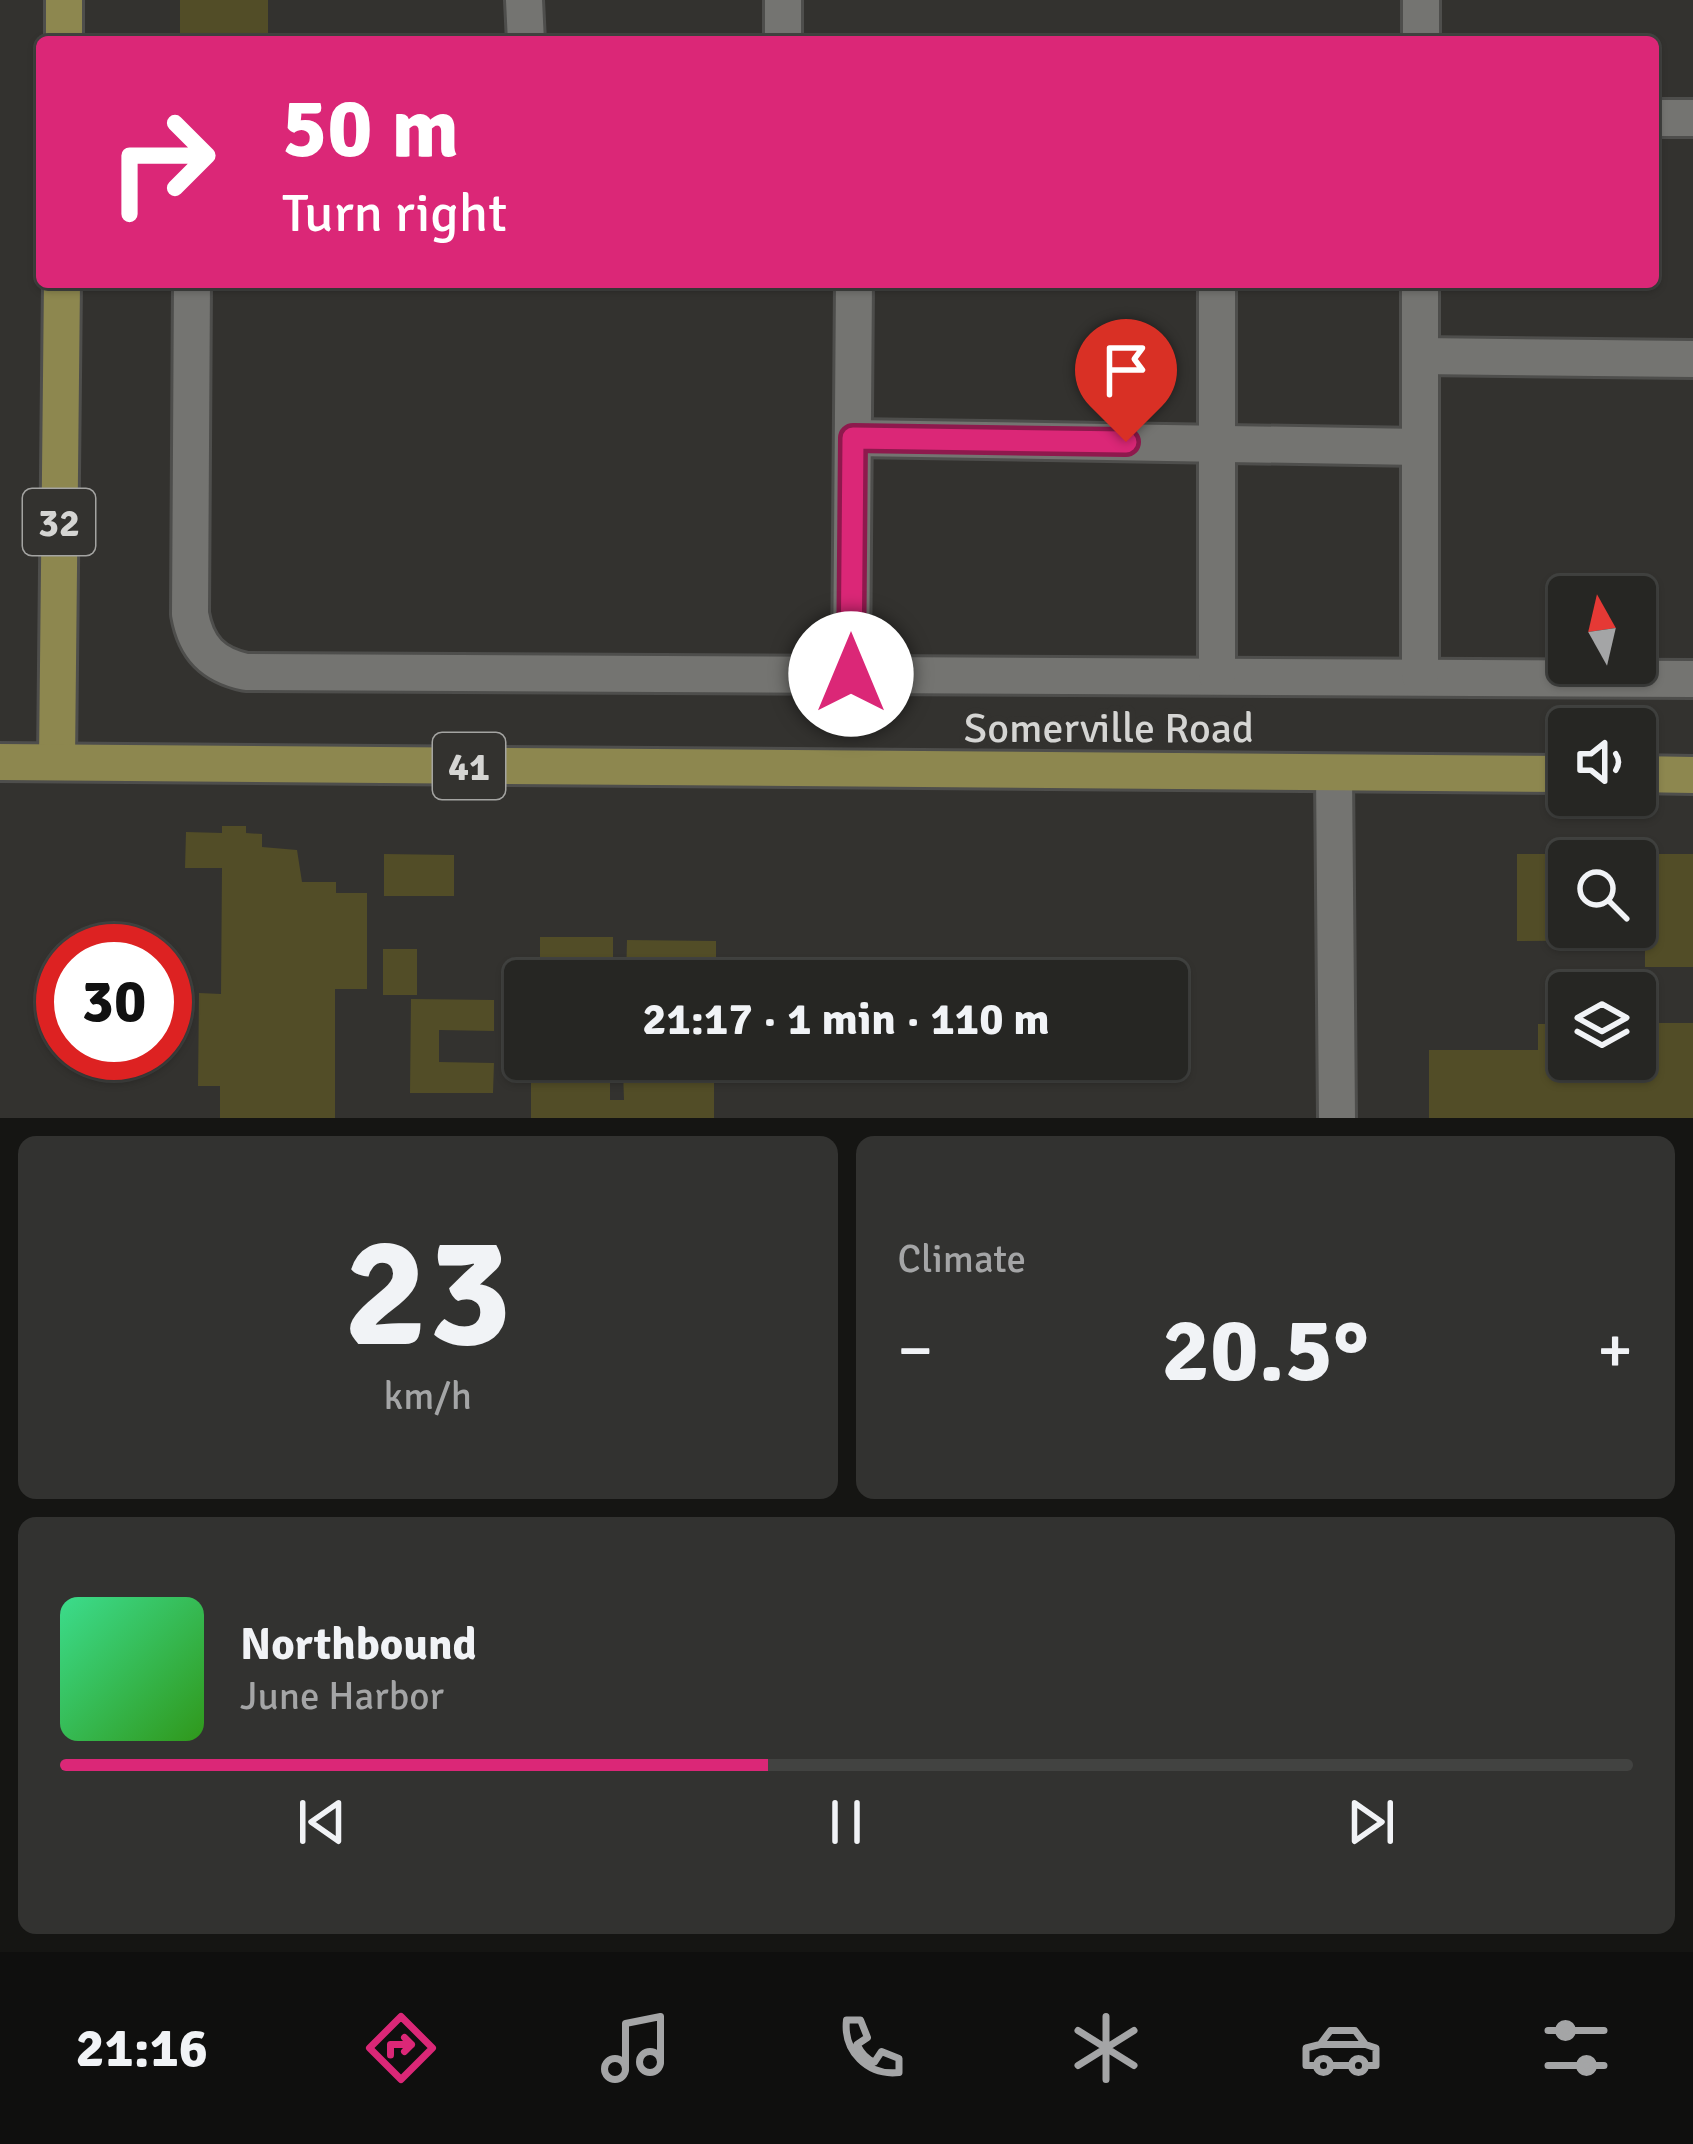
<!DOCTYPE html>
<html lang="en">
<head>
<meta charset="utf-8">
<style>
  :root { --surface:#262623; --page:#323230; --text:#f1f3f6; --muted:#a4a5a6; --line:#424341; --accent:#db2777 }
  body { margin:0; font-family:Signika,sans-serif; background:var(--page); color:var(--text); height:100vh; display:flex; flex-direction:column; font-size:45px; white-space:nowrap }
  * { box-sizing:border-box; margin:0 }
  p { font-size:39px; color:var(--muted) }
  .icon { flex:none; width:66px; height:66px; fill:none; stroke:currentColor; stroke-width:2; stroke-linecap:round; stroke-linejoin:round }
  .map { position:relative; height:1118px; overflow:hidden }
  .panel { display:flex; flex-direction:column; gap:18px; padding:18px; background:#151513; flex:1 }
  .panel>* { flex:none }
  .guide { position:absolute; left:36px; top:36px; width:1623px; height:252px; border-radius:12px; box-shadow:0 3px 9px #0004,0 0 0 3px var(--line); background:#db2777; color:#fff; overflow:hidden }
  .needle { width:78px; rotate:352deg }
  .fabs { position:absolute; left:1548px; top:576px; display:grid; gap:24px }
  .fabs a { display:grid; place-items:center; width:108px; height:108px; border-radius:12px; background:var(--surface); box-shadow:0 3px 9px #0004,0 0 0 3px var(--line); font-size:60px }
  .speed { position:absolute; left:36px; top:924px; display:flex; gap:24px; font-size:60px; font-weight:700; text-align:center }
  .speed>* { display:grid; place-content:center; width:156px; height:156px; border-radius:50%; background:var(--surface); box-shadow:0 3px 9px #0004,0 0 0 3px var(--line); line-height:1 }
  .speed .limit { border:18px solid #d22; background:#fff; color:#111 }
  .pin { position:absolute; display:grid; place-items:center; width:102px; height:102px; color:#fff; margin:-123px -51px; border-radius:50% 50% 50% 0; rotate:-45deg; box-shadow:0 0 12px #0007 }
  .pin .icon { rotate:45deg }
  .me { position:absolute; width:132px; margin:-66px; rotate:0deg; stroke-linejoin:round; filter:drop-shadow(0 0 9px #0008) }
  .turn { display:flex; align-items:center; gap:42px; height:252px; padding:0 48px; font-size:54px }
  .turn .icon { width:156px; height:156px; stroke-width:2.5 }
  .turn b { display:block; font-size:84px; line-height:102px }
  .big { font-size:90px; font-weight:700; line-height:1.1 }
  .panel .widget { flex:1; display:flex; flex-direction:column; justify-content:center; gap:18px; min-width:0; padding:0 42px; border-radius:18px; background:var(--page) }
  .panel .dial { align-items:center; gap:0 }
  .dial b { font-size:156px; line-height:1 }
  .song { display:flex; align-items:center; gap:36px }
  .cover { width:144px; height:144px; border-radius:18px; background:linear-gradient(135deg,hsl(150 70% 55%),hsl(110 70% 35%)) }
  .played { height:12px; border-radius:6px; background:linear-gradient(90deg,var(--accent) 45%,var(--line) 45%) }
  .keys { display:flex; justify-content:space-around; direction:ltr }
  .heat { display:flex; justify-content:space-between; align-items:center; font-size:66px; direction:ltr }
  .panel .tiles { flex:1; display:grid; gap:18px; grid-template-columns:1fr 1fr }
  .widget:last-child { grid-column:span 2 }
  .trip { position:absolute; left:504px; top:960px; width:684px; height:120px; border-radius:12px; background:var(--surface); box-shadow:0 3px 9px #0004,0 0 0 3px var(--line); font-weight:700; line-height:120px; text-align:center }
  .menu { display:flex; height:192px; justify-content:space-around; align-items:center; background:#0f0f0e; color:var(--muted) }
  .menu .icon { width:84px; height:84px }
  .menu .active { color:var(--accent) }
  .menu b { font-size:54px; color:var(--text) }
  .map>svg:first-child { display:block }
</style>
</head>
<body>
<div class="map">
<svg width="1693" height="1118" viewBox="0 0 1693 1118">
  <rect width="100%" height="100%" fill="#33322f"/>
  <!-- building -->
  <g fill="#524d27" fill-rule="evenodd">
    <rect x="180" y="0" width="88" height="42"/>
    <path d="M222,826H246V833L262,834V847L297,850L302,882H336V893H367V989H335V1118H220V1086H198L199,993L221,994L222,868H185L186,832L222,833Z"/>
    <path d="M384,854L454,855V896H384Z"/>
    <path d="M1517,854H1693V967H1645V940L1517,941ZM1569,861H1635V927H1569Z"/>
    <path d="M540,937H613V981L540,978Z"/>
    <path d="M627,940L716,941V981H626Z"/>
    <rect x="383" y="949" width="34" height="46"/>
    <path d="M411,999L494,1000V1031L439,1030V1062L494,1063L493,1093H410Z"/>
    <path d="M1635,1023H1693V1118H1429V1050H1538V1024H1569V1059H1635Z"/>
    <rect x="528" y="1059" width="85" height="5"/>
    <path d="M531,1070L610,1071V1100H624L623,1071L714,1072V1118H531Z"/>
  </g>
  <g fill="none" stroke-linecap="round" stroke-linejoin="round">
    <!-- minor casing -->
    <g stroke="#4e4e4c" stroke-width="42">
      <g id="minor">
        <path d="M524,0L526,42"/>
        <path d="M783,0V42"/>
        <path d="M1421,42V0"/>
        <path d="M1653,118H1693"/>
        <path d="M192,282L190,614C196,648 213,665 246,672L1693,679"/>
        <path d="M1420,356L1693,359"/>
        <path d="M853,438L1420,447"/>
        <path d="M851,674L854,282"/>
        <path d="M1217,675V282"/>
        <path d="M1420,675V282"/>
        <path d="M1334,773L1337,1118"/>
      </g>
    </g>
    <!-- major casing -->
    <g stroke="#4e4e4c" stroke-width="42">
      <g id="major">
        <path d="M64,42V0"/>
        <path d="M57,761L62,282"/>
        <path d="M0,762L1569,774"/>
        <path d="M1635,774L1693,775"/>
      </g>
    </g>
    <!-- minor -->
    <use href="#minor" stroke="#747471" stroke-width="36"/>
    <!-- major -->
    <use href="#major" stroke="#8d874f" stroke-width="36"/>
  </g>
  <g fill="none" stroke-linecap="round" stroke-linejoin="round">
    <!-- route casing -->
    <g stroke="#8e194d" stroke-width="30">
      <path id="route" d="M851,674L853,438L1126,442"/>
    </g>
    <!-- route -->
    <use href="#route" stroke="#db2777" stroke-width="21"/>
  </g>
  <g text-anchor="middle" stroke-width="12" stroke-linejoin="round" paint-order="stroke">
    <!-- shield labels -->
    <g fill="#33322f" stroke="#a4a4a2" stroke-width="3">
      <rect x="23" y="489" width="72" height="66" rx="9"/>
      <rect x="433" y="733" width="72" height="66" rx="9"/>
    </g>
    <g font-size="39" font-weight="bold" fill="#d5d5d3">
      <text x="59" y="536">32</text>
      <text x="469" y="780">41</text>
    </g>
    <!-- street labels -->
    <g font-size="42" fill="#d5d5d3" stroke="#33322f">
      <text x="1109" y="742">Somerville Road</text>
    </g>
  </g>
</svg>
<div class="fabs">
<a><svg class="needle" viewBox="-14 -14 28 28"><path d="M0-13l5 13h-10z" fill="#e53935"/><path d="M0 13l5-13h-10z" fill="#a4a5a6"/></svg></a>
<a><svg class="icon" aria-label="sound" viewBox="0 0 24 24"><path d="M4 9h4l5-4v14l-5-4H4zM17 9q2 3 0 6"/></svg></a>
<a><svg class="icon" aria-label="search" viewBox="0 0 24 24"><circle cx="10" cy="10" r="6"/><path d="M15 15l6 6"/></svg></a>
<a><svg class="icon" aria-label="layers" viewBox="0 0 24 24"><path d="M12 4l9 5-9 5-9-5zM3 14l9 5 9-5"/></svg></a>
</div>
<div class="speed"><div class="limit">30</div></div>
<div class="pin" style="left:1126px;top:442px;background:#d93025"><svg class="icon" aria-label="arrive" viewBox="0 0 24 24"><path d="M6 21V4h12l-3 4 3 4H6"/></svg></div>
<svg class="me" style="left:851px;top:674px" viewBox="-20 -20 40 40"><circle r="19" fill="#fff"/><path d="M0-13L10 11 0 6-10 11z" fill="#db2777"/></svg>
<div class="trip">21:17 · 1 min · 110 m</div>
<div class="guide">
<div class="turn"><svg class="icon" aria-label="right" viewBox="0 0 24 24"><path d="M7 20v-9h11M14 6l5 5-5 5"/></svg><div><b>50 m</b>Turn right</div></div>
</div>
</div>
<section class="panel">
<div class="tiles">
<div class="widget dial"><b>23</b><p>km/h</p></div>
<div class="widget"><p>Climate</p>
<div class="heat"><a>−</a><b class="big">20.5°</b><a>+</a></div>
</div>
<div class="widget">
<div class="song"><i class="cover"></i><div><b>Northbound</b><p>June Harbor</p></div></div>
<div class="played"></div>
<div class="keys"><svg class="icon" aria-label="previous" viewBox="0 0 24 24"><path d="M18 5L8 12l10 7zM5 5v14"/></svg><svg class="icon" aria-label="pause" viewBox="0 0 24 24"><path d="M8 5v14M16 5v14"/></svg><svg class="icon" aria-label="next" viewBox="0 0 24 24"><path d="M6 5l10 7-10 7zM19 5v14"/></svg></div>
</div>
</div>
</section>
<nav class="menu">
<b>21:16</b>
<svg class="icon active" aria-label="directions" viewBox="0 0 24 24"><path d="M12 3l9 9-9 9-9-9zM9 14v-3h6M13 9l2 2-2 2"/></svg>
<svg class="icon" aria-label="music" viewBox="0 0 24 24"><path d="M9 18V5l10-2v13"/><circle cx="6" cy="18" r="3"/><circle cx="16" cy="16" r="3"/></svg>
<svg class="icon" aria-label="phone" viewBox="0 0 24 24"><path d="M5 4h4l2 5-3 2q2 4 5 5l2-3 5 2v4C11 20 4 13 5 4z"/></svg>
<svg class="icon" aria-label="climate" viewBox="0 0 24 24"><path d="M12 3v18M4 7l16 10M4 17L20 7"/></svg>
<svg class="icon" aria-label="car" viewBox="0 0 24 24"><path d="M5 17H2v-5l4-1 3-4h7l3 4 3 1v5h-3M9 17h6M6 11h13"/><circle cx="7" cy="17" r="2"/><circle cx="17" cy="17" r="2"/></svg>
<svg class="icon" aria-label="filters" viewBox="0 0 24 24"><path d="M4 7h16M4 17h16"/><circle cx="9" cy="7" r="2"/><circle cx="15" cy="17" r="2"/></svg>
</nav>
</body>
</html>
